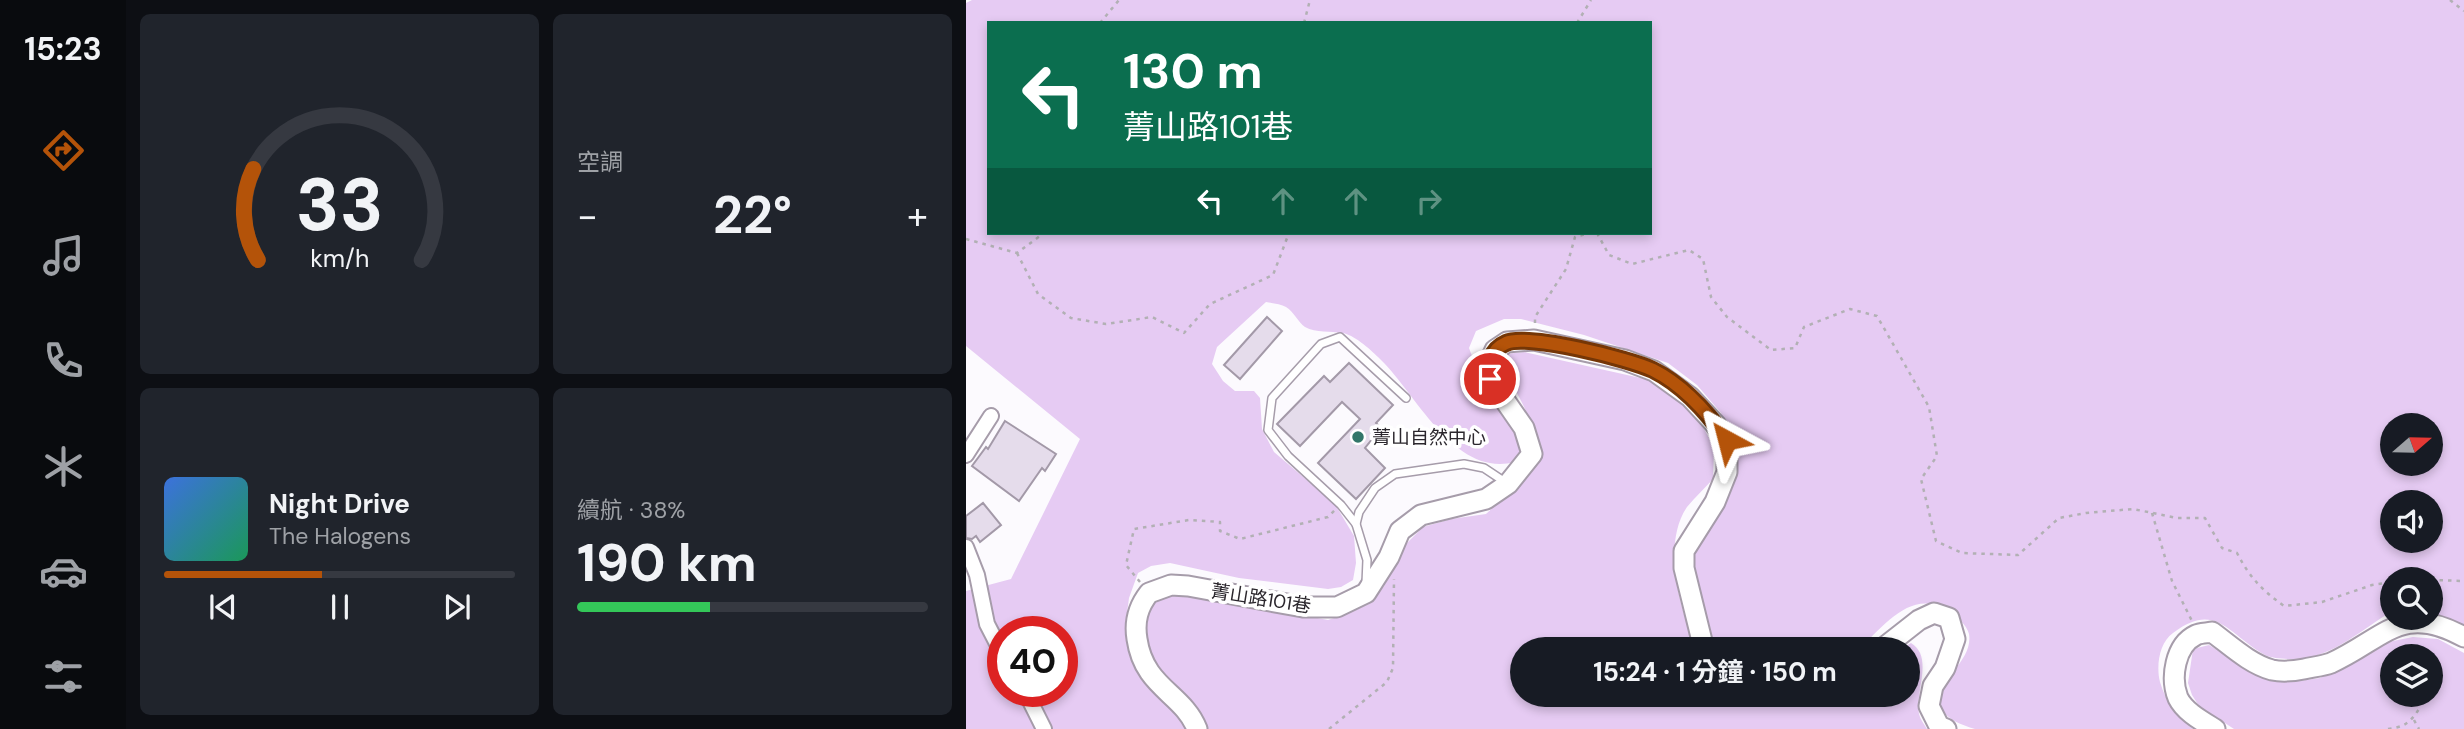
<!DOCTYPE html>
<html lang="zh-TW">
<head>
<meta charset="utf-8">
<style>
  :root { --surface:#171b24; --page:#20242c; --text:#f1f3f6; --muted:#9ea1a6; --line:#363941; --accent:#b45309 }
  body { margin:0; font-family:"DM Sans","Noto Sans TC",sans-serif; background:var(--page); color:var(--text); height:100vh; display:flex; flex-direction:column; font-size:26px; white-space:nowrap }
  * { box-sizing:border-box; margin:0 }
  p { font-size:23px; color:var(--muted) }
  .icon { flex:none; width:38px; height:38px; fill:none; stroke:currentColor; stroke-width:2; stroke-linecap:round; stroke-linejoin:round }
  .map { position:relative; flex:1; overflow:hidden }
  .side { display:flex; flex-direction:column; gap:14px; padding:14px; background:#0d0f14; width:840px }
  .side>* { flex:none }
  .top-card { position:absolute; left:21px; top:21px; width:665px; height:214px; border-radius:0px; box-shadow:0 4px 10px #0003; background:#0b6e4f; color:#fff; overflow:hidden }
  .needle { width:46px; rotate:70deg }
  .controls { position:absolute; left:1414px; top:413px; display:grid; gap:14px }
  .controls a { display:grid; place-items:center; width:63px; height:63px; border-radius:50%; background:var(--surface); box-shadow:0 4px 10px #0003; font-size:35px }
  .speed { position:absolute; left:21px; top:616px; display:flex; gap:14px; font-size:35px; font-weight:700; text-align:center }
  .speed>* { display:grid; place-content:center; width:91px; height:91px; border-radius:50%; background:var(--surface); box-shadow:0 4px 10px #0003; line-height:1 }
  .speed .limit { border:10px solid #d22; background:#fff; color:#111 }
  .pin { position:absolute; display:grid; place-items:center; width:60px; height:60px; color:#fff; margin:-30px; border:4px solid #fff; border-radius:50%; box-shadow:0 2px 7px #0007 }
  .me { position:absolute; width:77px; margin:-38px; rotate:322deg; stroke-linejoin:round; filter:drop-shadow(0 0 5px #0008) }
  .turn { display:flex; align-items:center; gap:24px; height:147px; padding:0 21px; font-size:32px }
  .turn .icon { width:91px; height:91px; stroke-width:2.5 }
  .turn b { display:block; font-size:49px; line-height:60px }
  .lanes { display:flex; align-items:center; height:66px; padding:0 21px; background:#0003; justify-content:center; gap:35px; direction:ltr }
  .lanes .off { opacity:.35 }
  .big { font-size:52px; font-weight:700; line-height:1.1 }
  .side .card { flex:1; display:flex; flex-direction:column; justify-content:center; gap:10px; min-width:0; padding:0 24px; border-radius:10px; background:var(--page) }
  .side .dial { align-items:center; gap:0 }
  .dial svg { height:182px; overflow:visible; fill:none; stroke:var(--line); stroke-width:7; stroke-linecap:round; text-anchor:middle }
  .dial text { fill:var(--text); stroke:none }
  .song { display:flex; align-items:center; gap:21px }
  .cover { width:84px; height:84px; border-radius:10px; background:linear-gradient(135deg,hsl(220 70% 55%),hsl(150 70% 35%)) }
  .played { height:7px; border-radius:4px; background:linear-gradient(90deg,var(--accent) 45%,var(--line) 45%) }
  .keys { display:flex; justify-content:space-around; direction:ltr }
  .heat { display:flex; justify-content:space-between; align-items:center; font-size:38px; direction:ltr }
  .charge { height:10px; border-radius:5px; background:linear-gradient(90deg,#34c759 38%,var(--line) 0) }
  .side .tiles { flex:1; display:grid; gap:14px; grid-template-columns:repeat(2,1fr) }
  .trip { position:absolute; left:544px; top:637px; width:410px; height:70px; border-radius:35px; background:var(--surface); box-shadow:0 4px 10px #0003; font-weight:700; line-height:70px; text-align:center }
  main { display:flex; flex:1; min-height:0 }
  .menu { display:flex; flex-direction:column; width:126px; justify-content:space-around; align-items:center; background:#090b0e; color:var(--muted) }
  .menu .icon { width:49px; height:49px }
  .menu .active { color:var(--accent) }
  .menu b { font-size:32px; color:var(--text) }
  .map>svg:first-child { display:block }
</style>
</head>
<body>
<main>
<nav class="menu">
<b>15:23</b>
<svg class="icon active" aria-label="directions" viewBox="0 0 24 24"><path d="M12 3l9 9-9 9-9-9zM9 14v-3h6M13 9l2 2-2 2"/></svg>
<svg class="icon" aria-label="music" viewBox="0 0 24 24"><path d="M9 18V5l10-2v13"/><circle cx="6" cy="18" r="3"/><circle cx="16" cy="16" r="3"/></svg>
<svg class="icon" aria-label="phone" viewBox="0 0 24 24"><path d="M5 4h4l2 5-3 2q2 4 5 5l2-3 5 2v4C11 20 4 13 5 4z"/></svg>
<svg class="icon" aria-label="climate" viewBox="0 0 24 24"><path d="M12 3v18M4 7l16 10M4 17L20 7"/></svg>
<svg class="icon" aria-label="car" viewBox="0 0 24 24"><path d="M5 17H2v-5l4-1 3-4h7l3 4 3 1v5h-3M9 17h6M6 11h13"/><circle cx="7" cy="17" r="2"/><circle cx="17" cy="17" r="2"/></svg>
<svg class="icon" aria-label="filters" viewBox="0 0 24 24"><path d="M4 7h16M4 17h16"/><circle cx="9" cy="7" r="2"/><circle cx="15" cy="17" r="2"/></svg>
</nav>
<section class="side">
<div class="tiles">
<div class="card dial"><svg viewBox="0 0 100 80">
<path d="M14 69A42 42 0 1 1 86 69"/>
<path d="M14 69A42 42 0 0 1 12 29" stroke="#b45309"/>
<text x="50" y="56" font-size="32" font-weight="700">33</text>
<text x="50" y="72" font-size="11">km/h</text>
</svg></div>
<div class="card"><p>空調</p>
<div class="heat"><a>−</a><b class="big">22°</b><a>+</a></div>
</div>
<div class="card">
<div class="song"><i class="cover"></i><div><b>Night Drive</b><p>The Halogens</p></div></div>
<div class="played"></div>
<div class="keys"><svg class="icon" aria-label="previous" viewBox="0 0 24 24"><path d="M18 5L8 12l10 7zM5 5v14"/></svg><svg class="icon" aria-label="pause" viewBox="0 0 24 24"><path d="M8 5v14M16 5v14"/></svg><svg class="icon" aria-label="next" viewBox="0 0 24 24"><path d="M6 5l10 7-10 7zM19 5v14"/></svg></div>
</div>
<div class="card"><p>續航 · 38%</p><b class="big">190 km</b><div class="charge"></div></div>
</div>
</section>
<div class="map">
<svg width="1498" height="729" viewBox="0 0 1498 729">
  <rect width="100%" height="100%" fill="#fcfafe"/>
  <!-- green -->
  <g fill="#e6cbf3" fill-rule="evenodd">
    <path d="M6,0H1498V625L1465,614V579H1426V615H1420C1390,634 1362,660 1325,659C1317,659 1305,658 1299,655C1263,635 1250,600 1207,633C1193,643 1190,666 1194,682C1200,702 1210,716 1227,729H1009C996,725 979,719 974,706C965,682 1008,663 1003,634C1001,625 990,616 982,611C946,587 918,626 893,649H758L743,633L729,583V549L767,487L771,454L755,413L731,385L702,363L618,335L555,319H538L510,331L503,348C516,386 547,414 557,449L549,462C487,478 450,392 412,357C404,349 387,334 376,333C365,331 350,333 339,327C332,322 328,312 320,307C315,304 306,303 300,302L251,347L246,364L257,381L269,391H288L294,398L296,429L308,452L369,504L388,536L390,563L387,580L375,587L362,589L273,578L204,563L185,566L172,573L163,598L159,628L162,649L177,678L214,720L227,707C223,694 212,687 201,678C178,659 179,634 179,606L192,596L213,592L362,620L383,613L403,604L418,586L440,544L457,527L485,519L520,514L562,475L573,460C569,420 553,397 534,363L539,354L558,352L688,381L731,416L748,447L747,479C739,488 729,497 721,507C695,545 715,611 730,649H556V695H821L854,697L864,695H942V649H935L945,643C968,657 949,691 953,714C954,719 958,724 961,729H0V591L45,579L114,439L0,346V3ZM23,23H684V233H23ZM1426,425H1465V464H1426ZM1426,502H1465V541H1426ZM37,632H96V691H37Z"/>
    <path d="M1447,637L1472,639L1498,653V729H1268L1233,706L1226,695L1222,683L1227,649L1243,645L1301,680L1333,681L1354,678L1422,642ZM1426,656H1465V695H1426Z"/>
  </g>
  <!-- building -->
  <g fill="#e5dceb" stroke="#a399a8" stroke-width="2">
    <path d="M301,317L316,331L274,379L258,365Z"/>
    <path d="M383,363L427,405L410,423L415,428L399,448L419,468L390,499L352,463L394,419L376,402L334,446L311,424L358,376L364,382Z"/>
    <path d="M39,421L90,454L79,471L76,468L53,501L6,466L20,447L22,449Z"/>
    <path d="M17,503L35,525L14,542L10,536L6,539L0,538V516Z"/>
  </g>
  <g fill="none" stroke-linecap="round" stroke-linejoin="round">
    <!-- lane casing -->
    <g stroke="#a69caa" stroke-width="10">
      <g id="lane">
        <path d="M390,524L393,512L409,488L429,474L498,464L518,468L539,482"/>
        <path d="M400,583L401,560L390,524L375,505L322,456L302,430L306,398L355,344L374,337L440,398"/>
      </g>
    </g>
    <!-- street casing -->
    <g stroke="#a69caa" stroke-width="18">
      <g id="street">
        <path d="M0,455L25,416"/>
        <path d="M0,547L11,575L21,624L37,655"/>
        <path d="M59,691L78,729"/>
      </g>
    </g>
    <!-- secondary casing -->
    <g stroke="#a69caa" stroke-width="23">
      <g id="secondary">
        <path d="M916,649L953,620L968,613L983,618L989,639L979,668L967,686L963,706L973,726L980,729"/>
        <path d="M231,729C217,693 178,688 171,639C168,621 172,607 183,593L205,585L222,586L337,607H371L400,593L423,557L434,531L455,515L520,499L542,484L566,454L558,428L524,379L523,363L529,350L541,342L568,340L659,360L688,371L724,397L749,424L761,440V472L749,502L718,551V568L736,641L741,649"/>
        <path d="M1249,729C1236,721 1219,712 1212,698C1204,678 1209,645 1230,635C1234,633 1242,633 1246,632C1265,646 1284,664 1306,670C1316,672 1328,671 1338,669C1347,667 1357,666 1365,663C1418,639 1435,602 1498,637"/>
      </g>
    </g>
    <!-- path -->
    <g stroke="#b2b0b4" stroke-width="2.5" stroke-dasharray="3.5 5" stroke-linecap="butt">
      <path d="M1484,0L1498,11"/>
      <path d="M134,23L153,0"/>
      <path d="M338,23L344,0"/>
      <path d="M611,23L625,0"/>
      <path d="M631,233L643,255L666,264L723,250L737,259L745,297L761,317L805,350L829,348L838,327L884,309L911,316L963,407L971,456L955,479L970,541L996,553L1052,555L1093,518L1120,513L1167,509L1211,518H1239L1256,548L1271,553C1284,578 1296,590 1318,606L1356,602L1406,585L1426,582"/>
      <path d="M0,239L51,253L78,233"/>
      <path d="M51,253L72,294L105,318L140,324L186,317L218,333L244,304L307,275L323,233"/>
      <path d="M569,323V317L600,269L609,237L624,233"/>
      <path d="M1186,513L1206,581L1226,621"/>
      <path d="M1465,580L1498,581"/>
      <path d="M174,582L160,565L168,529L223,520L254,522V531L274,539L362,517L369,510"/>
      <path d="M1448,720L1453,729"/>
      <path d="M363,729L421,682L427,668L428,579"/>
      <path d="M1422,729C1438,727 1444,723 1453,709"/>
    </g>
    <!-- lane -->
    <use href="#lane" stroke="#fff" stroke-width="7"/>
    <!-- street -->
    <use href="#street" stroke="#fff" stroke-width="14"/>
    <!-- secondary -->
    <use href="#secondary" stroke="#fff" stroke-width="19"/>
  </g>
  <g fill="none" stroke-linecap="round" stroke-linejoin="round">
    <!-- route casing -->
    <g stroke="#753606" stroke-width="18">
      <path id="route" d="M524,379C523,364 524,350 540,343C561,333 664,359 687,370C717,385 742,413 761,440"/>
    </g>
    <!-- route -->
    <use href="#route" stroke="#b45309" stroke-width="12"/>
  </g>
  <!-- markers -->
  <circle fill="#327669" stroke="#fff" stroke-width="2.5" cx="392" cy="437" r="7"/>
  <g text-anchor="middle" stroke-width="7" stroke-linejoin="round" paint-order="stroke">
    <!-- poi labels -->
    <g font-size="19" fill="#2b272d" stroke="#fff" text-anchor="start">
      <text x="406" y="444">菁山自然中心</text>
    </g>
    <!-- street labels -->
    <g font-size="19" fill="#2b272d" stroke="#fff">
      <text transform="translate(295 598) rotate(9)" y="7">菁山路101巷</text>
    </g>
  </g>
</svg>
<div class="controls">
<a><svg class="needle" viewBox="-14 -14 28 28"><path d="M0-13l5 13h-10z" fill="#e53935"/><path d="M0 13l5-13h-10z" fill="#9ea1a6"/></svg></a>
<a><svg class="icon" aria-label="sound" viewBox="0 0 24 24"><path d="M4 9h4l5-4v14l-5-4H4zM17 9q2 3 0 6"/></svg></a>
<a><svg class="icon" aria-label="search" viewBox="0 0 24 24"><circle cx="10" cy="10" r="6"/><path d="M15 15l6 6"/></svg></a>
<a><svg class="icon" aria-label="layers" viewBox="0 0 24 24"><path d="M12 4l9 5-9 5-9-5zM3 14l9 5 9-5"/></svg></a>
</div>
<div class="speed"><div class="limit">40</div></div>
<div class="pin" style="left:524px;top:379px;background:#d93025"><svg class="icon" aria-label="arrive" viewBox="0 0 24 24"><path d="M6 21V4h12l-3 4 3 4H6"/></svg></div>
<svg class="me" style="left:761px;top:440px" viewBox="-20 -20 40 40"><path d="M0-17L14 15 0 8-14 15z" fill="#b45309" stroke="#fff" stroke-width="4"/></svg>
<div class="trip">15:24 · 1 分鐘 · 150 m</div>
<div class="top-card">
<div class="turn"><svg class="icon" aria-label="left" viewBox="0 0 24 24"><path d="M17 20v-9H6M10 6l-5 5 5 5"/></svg><div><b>130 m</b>菁山路101巷</div></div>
<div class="lanes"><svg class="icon" aria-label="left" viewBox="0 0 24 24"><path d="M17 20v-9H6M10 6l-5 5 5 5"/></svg><svg class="icon off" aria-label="ahead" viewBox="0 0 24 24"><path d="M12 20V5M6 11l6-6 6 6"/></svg><svg class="icon off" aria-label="ahead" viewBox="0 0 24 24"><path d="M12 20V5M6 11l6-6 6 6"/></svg><svg class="icon off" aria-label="right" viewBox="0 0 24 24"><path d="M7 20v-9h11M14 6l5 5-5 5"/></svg></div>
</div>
</div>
</main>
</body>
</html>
